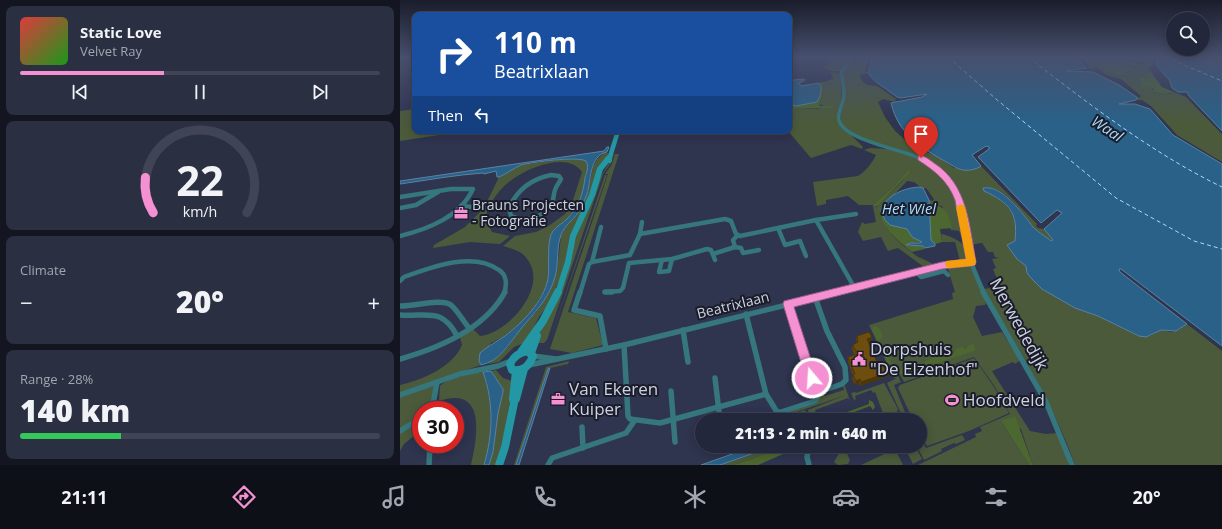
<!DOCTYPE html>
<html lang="en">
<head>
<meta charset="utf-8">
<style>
  :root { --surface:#23273b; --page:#2b2f42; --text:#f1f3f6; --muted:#a3a5af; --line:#404455; --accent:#f591d2 }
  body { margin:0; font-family:"Open Sans",sans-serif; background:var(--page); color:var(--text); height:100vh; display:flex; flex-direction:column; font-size:15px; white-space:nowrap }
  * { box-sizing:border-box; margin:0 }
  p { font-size:13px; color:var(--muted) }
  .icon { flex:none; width:22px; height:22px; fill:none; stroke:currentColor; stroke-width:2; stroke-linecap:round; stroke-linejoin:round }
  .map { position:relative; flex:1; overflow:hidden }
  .drawer { display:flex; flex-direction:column; gap:6px; padding:6px; background:#131520; width:400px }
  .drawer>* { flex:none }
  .guide { position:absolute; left:12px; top:12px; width:380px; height:122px; border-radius:8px; box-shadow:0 2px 10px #0003,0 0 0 1px var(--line); background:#1a4fa0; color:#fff; overflow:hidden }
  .tools { position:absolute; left:766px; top:12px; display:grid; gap:8px }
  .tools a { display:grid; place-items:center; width:44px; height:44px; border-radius:50%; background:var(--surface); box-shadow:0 2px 10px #0003,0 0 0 1px var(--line); font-size:20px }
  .speed { position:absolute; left:12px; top:401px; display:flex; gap:8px; font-size:20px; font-weight:700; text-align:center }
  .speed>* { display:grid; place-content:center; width:52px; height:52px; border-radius:50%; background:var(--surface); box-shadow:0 2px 10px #0003,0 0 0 1px var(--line); line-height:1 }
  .speed .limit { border:6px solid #d22; background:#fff; color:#111 }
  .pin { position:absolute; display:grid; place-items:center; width:34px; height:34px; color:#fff; margin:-41px -17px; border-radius:50% 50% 50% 0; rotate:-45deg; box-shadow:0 0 4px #0007 }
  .pin .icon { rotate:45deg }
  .me { position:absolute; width:44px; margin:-22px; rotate:342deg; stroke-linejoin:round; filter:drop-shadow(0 0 3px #0008) }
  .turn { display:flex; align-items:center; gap:14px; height:84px; padding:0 16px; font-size:18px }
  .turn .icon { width:52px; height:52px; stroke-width:2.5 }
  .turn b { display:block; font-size:28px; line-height:34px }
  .then { display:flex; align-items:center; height:38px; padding:0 16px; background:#0003; gap:8px; font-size:15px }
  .big { font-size:30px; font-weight:800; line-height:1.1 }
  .drawer .card { flex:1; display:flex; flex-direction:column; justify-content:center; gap:6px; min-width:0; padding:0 14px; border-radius:8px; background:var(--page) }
  .drawer .dial { align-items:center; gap:0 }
  .dial svg { height:104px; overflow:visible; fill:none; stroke:var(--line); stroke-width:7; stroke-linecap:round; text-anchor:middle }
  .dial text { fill:var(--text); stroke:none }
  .song { display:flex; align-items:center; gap:12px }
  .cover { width:48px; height:48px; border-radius:6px; background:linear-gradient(135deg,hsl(0 70% 55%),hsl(120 70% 35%)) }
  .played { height:4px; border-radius:2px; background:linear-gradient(90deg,var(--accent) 40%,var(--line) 40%) }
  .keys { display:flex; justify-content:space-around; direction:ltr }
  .heat { display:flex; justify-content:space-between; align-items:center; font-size:22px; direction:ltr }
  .charge { height:6px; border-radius:3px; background:linear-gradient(90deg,#34c759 28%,var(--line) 0) }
  .trip { position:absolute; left:295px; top:413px; width:232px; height:40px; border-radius:20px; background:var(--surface); box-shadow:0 2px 10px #0003,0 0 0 1px var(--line); font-weight:800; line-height:40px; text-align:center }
  .menu { display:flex; height:64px; justify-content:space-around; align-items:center; background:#0e1018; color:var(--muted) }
  .menu .icon { width:28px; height:28px }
  .menu .selected { color:var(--accent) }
  .menu b { font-size:18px; color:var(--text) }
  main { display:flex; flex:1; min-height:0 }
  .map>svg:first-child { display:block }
</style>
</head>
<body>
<main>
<section class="drawer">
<div class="card">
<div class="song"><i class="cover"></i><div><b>Static Love</b><p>Velvet Ray</p></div></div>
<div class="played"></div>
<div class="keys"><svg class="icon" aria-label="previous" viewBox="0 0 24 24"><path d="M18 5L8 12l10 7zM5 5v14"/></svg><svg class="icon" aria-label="pause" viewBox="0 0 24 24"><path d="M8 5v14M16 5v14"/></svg><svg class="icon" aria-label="next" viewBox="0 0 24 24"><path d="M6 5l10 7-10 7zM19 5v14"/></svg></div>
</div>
<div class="card dial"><svg viewBox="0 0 100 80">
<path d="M14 69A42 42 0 1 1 86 69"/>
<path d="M14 69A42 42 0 0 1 8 42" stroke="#f591d2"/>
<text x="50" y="56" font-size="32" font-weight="700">22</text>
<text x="50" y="72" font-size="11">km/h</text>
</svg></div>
<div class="card"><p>Climate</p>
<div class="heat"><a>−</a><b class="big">20°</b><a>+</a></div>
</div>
<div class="card"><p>Range · 28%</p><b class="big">140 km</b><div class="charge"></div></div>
</section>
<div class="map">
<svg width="822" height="465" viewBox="0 0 822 465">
  <rect width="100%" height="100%" fill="#2f344f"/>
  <!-- green -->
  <g fill="#4b5a3b" fill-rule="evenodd">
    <path d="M437,57H453L440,71H431L424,68Z"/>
    <path d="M455,57H485L469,60L465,71L468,73L461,74L460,77C465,87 468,84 476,86C482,88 490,96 497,99H495L496,102L483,99L478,102L485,117L495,131L513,147L537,156L554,168L580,167L581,166L637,224L636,226L638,228L644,229L653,240L650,241C646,237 636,231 633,227C622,213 604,184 583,188C607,205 618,209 615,241L607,245L617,259L626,266L632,279L642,289L675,308L698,316L734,334L739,336H750L761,330L771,332L779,330L787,324L822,351V465H675C653,402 617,346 583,289L600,287L593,269L596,268L592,259L599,258L595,257L593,252H588L582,243L569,245L558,194L531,163L455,135L442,124L440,116L445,94L442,72L451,64Z"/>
    <path d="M680,57H725L734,63L745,65L747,64L730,59L726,57H753V64L749,69L751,72L747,73L745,76H741L742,82L739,85L743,87H749L753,88L752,90L755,93L770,94L774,92L786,97L822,134V162L777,135L751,106L742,100H736L741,96L721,79L707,75L697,68H688L689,66ZM724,65L731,71L725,73L723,75L717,76L713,73L714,71L705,67Z"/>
    <path d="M431,72L439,73C444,91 441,102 438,121L439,123L463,147L462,149L451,145L411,158L388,131L389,109H417L432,106H424L419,104L422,97L424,82L433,79Z"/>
    <path d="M15,109V131H41L39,135L0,141V111Z"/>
    <path d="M470,148L487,149L519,158L518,160H523L545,177L557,197L564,243L559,231L551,230L542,206L529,204V200L533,201L534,199L526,188L523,189L514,182L507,181L492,197L480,213C484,231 501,244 514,254C520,259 528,260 534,265L524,267L498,248L488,251L481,237L463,241L458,232L462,222L465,224L476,222L473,207H477L503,180L508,170L495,185L473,205H459L448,196L426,200V204L417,206L413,182L458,176C466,171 472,163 476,155L464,150Z"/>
    <path d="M204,153H209L201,166L166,264L150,302L139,317L128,339L124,343L114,347L99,362L88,364L108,347L119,331L137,311L150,291L157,271L161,236L164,229L178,213L188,191L193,167L197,159Z"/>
    <path d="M212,154H214L211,163L203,174L147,340L144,343H137L136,341L146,319L174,241L201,176L209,163Z"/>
    <path d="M215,154H219L168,312L196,318L203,345L172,353L150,349L208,174H205L211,166Z"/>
    <path d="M171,158H181L186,161L189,166L184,190L178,204L168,218L153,231L149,249L150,267L148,280L143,293L133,309L120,324L103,337L91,343L79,361L81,365L0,393V385C22,380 53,367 62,345L60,337L72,328L80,336C109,333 149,286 127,259C122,251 112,249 103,246L115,236L136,232L150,225L165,214L172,203L182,172C169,152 132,166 116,177C104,184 96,195 88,207L85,206L99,177L121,165Z"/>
    <path d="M205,175H207L150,340Z"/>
    <path d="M83,209H88L85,219L92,232L110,236L100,244L70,242L33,248L34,245L65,227Z"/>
    <path d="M541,234C548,235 563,241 566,249C567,252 567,256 568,259L560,261L555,242H542Z"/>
    <path d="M565,264L572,268L586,303L585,305L576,306L573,317L582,336L602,332L619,359V361L615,364L613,362L592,371L630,431L646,434L658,433L669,465H633L621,429L601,421L629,465H518L576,437L575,434L582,431L580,427L610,414L593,384L574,357L504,382L499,373L497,374L501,382L494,385L507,417L505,420H500L498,416L490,419L489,417L488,418L483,413L475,392L473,393L471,390L455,396L456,399L454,400L451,393L455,392L456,393L484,383L498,409L497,412L489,414V416L497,414L503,418L487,383L497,378H494L469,325L553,299L552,293L555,292L548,269L521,274V272Z"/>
    <path d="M574,358L592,384L609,413L569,431L527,446L520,434V420H513L498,388L500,385Z"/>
    <path d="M169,361L168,364L150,368L131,418L116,465H114L146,367Z"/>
    <path d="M96,370L103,378L112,381C110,411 104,437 96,465H89L93,452L98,413L103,392V389L91,371Z"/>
    <path d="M83,372C93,403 94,434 84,465H71C78,436 86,385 39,401L40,386C47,378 72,374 83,372Z"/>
    <path d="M35,385L30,410H21V430L4,444L0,451V397Z"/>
    <path d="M443,386H445L450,401L448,398L415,410L416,413L412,415L414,420H410L408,410L446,395L379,418L378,420L380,415L417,403L420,394L423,393L425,396L444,390Z"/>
    <path d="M405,410L409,420H379V419Z"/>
    <path d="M562,435L565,440L556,444L554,443L541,449L542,451L524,460L517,446H520V438L526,448Z"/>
    <path d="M374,446H387L334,465H320Z"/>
    <path d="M443,446H446L445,449L450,460L448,464L438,465L434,462Z"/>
    <path d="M504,446H515L522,459L513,464Z"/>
    <path d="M495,449L503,465H461Z"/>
  </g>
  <!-- forest -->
  <g fill="#4d6730">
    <path d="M703,64L724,65L733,69L725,73L723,75L717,76L713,73V71L702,66Z"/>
    <path d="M751,72L762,87L774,92C768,95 757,94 752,91L754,89L749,87L744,88L740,86L739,84L742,82L738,78L739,77L745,76L747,73Z"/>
    <path d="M424,82L422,97L419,104L420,106H432L433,108L389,109V104L397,105L417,102C420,96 423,89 419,83Z"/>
    <path d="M508,170L510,172L478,206L473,207V205L495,185Z"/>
    <path d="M529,204C546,206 548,212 552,228L540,229L542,242L535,244L531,240Z"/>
    <path d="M481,209C488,233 494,220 507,229C513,233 516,239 522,242L511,243L506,246H523L525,249L512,252C502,244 476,224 481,209Z"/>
    <path d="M475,326L479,328L483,336L479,340L497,373L493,376L472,330L473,327Z"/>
    <path d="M574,344L575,348L574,351L500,375L499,373L501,368L510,366L512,368L525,364V361L544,354L546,357L554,354L556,349L563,347L565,350L569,345Z"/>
    <path d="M469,400L473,402L475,407L473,410L470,406L441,417L442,420H423L425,415L428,419L469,404Z"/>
    <path d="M615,416L633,465H629L601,421Z"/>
    <path d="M387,446L390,451L358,465H334Z"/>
  </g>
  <!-- water -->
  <g fill="#296188" stroke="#5a83a3">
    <path d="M492,57H675L687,68L666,71L693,72L719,85L738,98L736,100L719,104H735L750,109L773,135L822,164V346L721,269H719L720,272L787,324L776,331L761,330L746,337L739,336L698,316L675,308L642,289L632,279L627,273L626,266L617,259L607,245L615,241C618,213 610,203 584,191L583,188C602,184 623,214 633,227C635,230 647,237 651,241L653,240L644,229L662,213L657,210L641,223L578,157L589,149V147L586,146L572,155L581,166L580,167C562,175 556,167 541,159C517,145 498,132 491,103L522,97L527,94L501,98L497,97L475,81L468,73L472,61Z"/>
    <path d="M756,57H822V131L789,96L787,92H778L772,88L770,81L758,67Z"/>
    <path d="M404,79L405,80L399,83L401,86L419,83C423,89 420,96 417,102L396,106L389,104C389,95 389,88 393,80Z"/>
    <path d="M207,147H209L207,152C189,155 191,182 187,194C184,201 182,207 178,213C172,221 164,226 161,235C156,248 159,264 155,277C149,299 134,313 120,330C108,345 100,361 81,365L79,361L80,353C88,346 96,342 105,336C123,322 143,302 148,279C150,266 146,240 153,231C157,226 163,223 167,219C179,207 183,194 185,178C187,171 189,167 186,161C177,156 133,162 121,165C114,168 106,174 99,177H97L96,171L84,174L83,173C55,175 28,180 0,184V181L204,151Z"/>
    <path d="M519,187L523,188L529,200L531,240L535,244V246L525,248L523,246L506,245L511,243H520L522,242L512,237L507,229L490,225L485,220L481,211C486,195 504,188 519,187Z"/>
    <path d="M150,368L119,465H116L148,369Z"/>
    <path d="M91,371L103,389V392L98,413L93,452L89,465H84C93,434 94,403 83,372Z"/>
    <path d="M355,446H374L320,465H301Z"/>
  </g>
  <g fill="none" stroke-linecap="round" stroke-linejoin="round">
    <!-- ferry -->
    <g stroke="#acdafe" stroke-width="1" stroke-dasharray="4 3" stroke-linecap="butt">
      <path d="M548,57L596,99L716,198L794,241L822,249"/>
      <path d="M628,57C689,104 752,153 822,187"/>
      <path d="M765,57L822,81"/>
    </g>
    <!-- street-far2 -->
    <path stroke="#36767d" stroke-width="3.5" d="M454,57L441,72C442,81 446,90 443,100C442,106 437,114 439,120C444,141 506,150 524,160"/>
    <!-- street-far1 -->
    <g stroke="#36767d" stroke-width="4.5">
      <path d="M522,159C566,180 559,212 568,252C572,266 578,280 584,293"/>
      <path d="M151,175L159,176L161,179C159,183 156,186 155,190C153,195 154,201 151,206C143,218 124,222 111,216L109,208C117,190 131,179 151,175Z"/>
      <path d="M0,197L51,189H73C60,217 28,229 0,236"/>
      <path d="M61,206L96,209L109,208"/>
      <path d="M0,208L16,205L38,192"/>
      <path d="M378,228L385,245L400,241L406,256"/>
      <path d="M240,234L325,219L331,221L336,234L340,236L416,220"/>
      <path d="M335,247L341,248L343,253L359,250"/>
      <path d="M335,247L333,240L338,235"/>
      <path d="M313,254L335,247"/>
      <path d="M262,260L259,272L269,271L272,259"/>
      <path d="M192,262L201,227"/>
      <path d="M516,272L521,277L544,271L548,275"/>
      <path d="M0,281L4,277C32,267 73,251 99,270C107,275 107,285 104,293"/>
      <path d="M454,287L416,220L456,214"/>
      <path d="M205,292L220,291L223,288L229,263L272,259L307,249L311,250L315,260"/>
      <path d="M180,293L189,264L192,262L230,255L240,234L242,222"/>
      <path d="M435,293L542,266L571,262"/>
    </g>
    <!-- street -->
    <g stroke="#36767d" stroke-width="5.5">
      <path d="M180,292L174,310L200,316L206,349"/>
      <path d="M205,292H212"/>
      <path d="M583,292L646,402L672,465"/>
      <path d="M388,304L416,393"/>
      <path d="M0,306C13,307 40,298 51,305C58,311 63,321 69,328"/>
      <path d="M346,314L366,394"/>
      <path d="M0,315C27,317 42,307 57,336"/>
      <path d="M283,330L288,362"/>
      <path d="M224,345L228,416L230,419L260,423L366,394L377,412H381L415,401L417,398L416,393L442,384L446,380L445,367L427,331L415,297"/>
      <path d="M133,356L156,359"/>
      <path d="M0,359C39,348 85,329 105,292"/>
      <path d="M129,365L224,345L439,292"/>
      <path d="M315,378L320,420"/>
      <path d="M271,391L275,442"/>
      <path d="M0,395L60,374L98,366L111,361"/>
      <path d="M32,410L37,382"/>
      <path d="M182,427L183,448"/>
      <path d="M0,431L21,418"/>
      <path d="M29,465L30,444"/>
      <path d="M148,465L152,458L226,433L235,420"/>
      <path d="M409,465L407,457L408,452L422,446"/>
    </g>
    <!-- secondary-far2 -->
    <g stroke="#2398a4" stroke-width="4.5">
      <path d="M207,160L209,157"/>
      <path d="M209,160L218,131"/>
    </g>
    <!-- secondary-far1 -->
    <g stroke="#2398a4" stroke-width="6">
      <path d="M209,160V159"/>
      <path d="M158,293L168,262L173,236L192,195L200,169L208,159"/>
    </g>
    <!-- secondary -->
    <g stroke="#2398a4" stroke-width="8">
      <path d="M127,351L133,356C129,366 123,372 112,370L110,364C114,356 119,353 127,351Z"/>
      <path d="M121,352L143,321L158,292"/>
      <path d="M131,353L137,336"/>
      <path d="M116,399L124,369"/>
      <path d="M99,465L105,447L114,403L113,399L116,371"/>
    </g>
  </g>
  <!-- wall -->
  <path fill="#5e430d" d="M457,336L472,337L471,342L468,343L477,362L490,372L489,376L460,386L459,383L455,385L452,379L453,376L448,362V357L455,355H454L452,349L453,345L457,342L456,340Z"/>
  <!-- shaded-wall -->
  <g fill="#4c370a">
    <path d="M472,337L471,342L466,344L467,339Z"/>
    <path d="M490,372L489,376L460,386L461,382Z"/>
    <path d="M460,379L459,383L455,385L456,381Z"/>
  </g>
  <!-- building -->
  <path fill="#6d4e0f" stroke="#4c370a" d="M469,332L472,337L467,339L477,362L481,360L484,367L488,366L490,372L461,382L460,379L456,381L453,375L455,374L448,357L461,353L455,350L453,345L458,342L457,336Z"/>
  <!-- sky -->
  <linearGradient id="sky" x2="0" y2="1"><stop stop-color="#1a1d2b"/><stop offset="0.47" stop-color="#47506e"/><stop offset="1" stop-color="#47506e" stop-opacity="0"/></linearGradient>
  <rect width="822" height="122" fill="url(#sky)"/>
  <!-- route -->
  <path fill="#f591d2" stroke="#9f5e88" d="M521,155C526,157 530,160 534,163C568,185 569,225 576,262L575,265L571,266L542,269L394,307L417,378L416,382L412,384L407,382L383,304L384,301L542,262L566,259L555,200C548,181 535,171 518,160V156Z"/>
  <!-- slow -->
  <path fill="#f59e0b" d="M561,204L565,207L576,262L575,265L571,266L550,268L546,267L545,264L546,261L566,259L556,207Z"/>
  <!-- icons -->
  <defs>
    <g id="office-bare" transform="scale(1.08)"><path d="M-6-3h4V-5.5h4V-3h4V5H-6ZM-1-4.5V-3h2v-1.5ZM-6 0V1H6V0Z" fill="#f591d2" stroke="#1a1d29" stroke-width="2.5" paint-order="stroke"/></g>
    <g id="civic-bare" transform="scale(1.08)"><path d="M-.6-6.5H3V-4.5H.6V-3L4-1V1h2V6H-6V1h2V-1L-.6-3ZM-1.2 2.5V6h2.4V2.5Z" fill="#f591d2" stroke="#1a1d29" stroke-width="2.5" paint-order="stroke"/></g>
    <g id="stadium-bare" transform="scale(1.08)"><path d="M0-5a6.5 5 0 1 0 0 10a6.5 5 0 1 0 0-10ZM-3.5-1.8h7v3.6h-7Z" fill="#f591d2" stroke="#1a1d29" stroke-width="2.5" paint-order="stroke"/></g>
  </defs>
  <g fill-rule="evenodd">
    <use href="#office-bare" x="61" y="213"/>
    <use href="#civic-bare" x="459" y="359"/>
    <use href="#office-bare" x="158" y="399"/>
    <use href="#stadium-bare" x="552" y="400"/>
  </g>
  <g text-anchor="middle" stroke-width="4" stroke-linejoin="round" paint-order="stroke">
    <!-- poi labels -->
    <g font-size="14" fill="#cdd1e3" stroke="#1a1d29" text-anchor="start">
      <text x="72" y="210">Brauns Projecten<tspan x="72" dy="16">- Fotografie</tspan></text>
    </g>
    <!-- street labels -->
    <g font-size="14" fill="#cdd1e3" stroke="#1a1d29">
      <text transform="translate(333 305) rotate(-14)" y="5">Beatrixlaan</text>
    </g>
    <!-- water labels -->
    <g font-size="15" font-style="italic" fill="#acdafe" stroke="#1a1d29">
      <text transform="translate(707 129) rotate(33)" y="5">Waal</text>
      <text x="509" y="214">Het Wiel</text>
    </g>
    <!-- near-street labels -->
    <g font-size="17" fill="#cdd1e3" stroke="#1a1d29">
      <text transform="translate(619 324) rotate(61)" y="6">Merwededijk</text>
    </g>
    <!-- near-poi labels -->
    <g font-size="17" fill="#cdd1e3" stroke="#1a1d29" text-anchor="start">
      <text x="470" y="355">Dorpshuis<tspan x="470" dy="20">"De Elzenhof"</tspan></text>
      <text x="169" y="395">Van Ekeren<tspan x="169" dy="20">Kuiper</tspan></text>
      <text x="563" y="406">Hoofdveld</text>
    </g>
  </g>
</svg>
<div class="tools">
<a><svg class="icon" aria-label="search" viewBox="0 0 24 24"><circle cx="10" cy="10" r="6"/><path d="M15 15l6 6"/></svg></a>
</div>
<div class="speed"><div class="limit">30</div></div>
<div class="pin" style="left:521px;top:158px;background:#d93025"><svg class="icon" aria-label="arrive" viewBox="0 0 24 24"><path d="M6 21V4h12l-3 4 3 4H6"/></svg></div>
<svg class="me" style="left:412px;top:378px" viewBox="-20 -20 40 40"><circle r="17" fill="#f591d2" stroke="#fff" stroke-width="3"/><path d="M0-11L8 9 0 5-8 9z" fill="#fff"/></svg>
<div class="trip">21:13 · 2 min · 640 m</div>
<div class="guide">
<div class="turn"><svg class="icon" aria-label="right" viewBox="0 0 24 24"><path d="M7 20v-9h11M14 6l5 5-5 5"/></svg><div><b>110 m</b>Beatrixlaan</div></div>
<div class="then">Then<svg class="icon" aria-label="left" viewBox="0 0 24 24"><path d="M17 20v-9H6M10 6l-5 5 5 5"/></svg></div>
</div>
</div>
</main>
<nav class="menu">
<b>21:11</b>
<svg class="icon selected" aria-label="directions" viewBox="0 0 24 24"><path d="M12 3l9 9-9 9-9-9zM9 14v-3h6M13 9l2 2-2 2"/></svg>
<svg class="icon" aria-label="music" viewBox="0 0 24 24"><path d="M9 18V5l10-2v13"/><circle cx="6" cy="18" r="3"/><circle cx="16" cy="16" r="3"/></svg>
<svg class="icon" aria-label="phone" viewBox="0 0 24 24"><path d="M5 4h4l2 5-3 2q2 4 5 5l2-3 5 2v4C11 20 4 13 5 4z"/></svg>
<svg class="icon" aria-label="climate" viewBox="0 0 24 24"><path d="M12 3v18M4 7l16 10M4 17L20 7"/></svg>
<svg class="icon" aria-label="car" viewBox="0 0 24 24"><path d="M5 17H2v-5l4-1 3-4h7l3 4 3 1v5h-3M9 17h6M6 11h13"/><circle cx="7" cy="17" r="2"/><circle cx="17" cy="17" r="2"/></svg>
<svg class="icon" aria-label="filters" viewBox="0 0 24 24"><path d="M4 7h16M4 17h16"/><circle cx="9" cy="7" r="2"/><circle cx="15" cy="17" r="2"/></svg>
<b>20°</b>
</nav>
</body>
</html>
